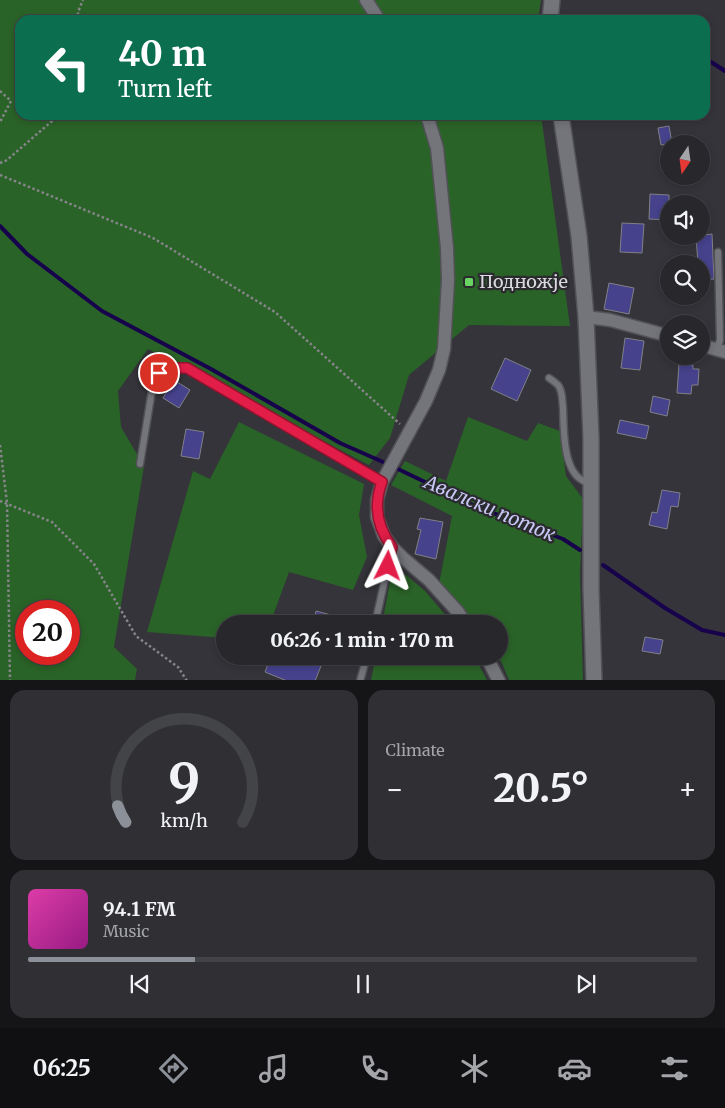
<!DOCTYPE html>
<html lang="en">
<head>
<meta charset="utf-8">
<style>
  :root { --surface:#27272c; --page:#2f2f34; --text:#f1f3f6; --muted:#a4a5a9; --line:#434448; --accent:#8c9099 }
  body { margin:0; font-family:Merriweather,serif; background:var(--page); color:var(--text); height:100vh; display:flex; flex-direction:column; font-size:19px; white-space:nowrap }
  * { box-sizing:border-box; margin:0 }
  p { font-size:16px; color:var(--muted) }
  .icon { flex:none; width:28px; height:28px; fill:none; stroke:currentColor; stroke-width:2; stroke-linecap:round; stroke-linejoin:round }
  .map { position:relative; height:680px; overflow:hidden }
  .details { display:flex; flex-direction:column; gap:10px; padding:10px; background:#151518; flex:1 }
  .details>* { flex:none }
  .banner { position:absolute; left:15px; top:15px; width:695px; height:105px; border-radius:15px; box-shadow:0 2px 8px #0003,0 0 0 1px var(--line); background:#0b6e4f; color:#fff; overflow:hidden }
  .needle { width:32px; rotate:193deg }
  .tools { position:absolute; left:660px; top:135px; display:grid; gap:10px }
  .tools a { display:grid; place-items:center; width:50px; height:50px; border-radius:50%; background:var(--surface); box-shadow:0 2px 8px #0003,0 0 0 1px var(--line); font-size:25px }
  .speed { position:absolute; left:15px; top:600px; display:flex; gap:10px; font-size:25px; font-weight:700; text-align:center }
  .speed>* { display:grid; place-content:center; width:65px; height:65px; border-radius:50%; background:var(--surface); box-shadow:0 2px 8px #0003,0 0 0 1px var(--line); line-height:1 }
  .speed .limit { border:8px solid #d22; background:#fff; color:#111 }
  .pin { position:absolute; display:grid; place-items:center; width:42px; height:42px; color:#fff; margin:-21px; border:2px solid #fff; border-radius:50%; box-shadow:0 1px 5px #0007 }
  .me { position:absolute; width:55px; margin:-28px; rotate:3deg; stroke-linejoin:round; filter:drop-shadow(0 0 4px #0008) }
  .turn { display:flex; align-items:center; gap:18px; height:105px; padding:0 20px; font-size:22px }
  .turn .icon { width:65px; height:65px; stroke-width:2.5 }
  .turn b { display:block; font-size:35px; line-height:42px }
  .big { font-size:38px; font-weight:800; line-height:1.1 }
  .details .tile { flex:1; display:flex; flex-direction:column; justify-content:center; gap:8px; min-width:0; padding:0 18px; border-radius:15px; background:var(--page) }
  .details .dial { align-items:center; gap:0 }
  .dial svg { height:130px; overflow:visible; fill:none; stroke:var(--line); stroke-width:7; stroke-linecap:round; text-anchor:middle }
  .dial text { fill:var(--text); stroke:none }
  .song { display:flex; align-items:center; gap:15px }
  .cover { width:60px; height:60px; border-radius:8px; background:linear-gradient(135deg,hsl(320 70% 55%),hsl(310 70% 35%)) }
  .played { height:5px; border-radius:2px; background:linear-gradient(90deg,var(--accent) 25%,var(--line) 25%) }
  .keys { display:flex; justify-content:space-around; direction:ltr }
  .heat { display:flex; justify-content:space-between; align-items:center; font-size:28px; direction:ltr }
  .details .tiles { flex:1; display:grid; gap:10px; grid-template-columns:1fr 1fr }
  .tile:last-child { grid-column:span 2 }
  .trip { position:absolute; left:216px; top:615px; width:292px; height:50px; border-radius:25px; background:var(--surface); box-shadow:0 2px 8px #0003,0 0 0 1px var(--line); font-weight:800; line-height:50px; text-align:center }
  .dock { display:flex; height:80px; justify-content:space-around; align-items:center; background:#101012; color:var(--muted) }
  .dock .icon { width:35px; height:35px }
  .dock .on { color:var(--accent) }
  .dock b { font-size:22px; color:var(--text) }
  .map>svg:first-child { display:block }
</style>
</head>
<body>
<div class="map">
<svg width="725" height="681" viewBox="0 0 725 681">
  <rect width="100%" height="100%" fill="#34343a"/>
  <!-- green -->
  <g fill="#2a6328" fill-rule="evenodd">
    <path d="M0,0H541L538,20H20V115H541L570,326L469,325L409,375L390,438L369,465L148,349L118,391L121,427L144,466L114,647L137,669L135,680L0,681ZM26,611H69V654H26Z"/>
    <path d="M468,417L527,441L538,423L560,431L566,476L583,499L580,574L583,680H509L502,663L497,656H500V624H474L466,612L439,584L452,516L391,485L405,461L446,481Z"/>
    <path d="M239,422L364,484L359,515L367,557L353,590L289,572L270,624H225V638L147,632L193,471L210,479Z"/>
    <path d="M406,575L425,591L453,624H382L391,577Z"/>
    <path d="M376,656H474L487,680H371Z"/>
  </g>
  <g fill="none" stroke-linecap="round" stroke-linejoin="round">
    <!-- stream -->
    <g stroke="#17034c" stroke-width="4">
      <path d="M705,58L725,71"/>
      <path d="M0,226L27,254L102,311L211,369L340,443L383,462"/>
      <path d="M398,469L477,507L563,539L580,550"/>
      <path d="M603,565L665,608L702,630L725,635"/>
    </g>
  </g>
  <!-- building -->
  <g fill="#46428c" stroke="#808086">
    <path d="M669,126L672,143L661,145L658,128Z"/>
    <path d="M650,194L669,195V220L649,219Z"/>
    <path d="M622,223L644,224L642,253L620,252Z"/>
    <path d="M712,234L714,279L701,280V264H698L696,236Z"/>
    <path d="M609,283L634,288L629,314L604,309Z"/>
    <path d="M625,338L644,341L640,370L621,368Z"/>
    <path d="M505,358L531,370L517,401L491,389Z"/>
    <path d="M679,364L693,365V369H699L698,385H692L691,394L677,393Z"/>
    <path d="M174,380L190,390L179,408L163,398Z"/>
    <path d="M653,396L670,400L667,416L650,412Z"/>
    <path d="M620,420L649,426L646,439L617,433Z"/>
    <path d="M186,429L204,432L199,459L181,456Z"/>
    <path d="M662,490L680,493L678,507L671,506L667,529L649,525L652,512L657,513Z"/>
    <path d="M420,518L443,522L436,559L415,554L421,530L417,529Z"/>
    <path d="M316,611L350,620V624H313Z"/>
    <path d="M645,637L663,640L660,654L642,651Z"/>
    <path d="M271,656H325L315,681H287L265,672Z"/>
  </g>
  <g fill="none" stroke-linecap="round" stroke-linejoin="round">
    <!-- lane casing -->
    <g stroke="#515156" stroke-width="9">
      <g id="lane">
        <path d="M717,349L720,340L718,252"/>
        <path d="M549,378C552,380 556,383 558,385C563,391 562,401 563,408C564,431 562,480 591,483"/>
        <path d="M140,464L153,384C163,368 168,367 187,368L382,482"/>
        <path d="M375,624L392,547"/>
        <path d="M360,681L367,656"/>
      </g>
    </g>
    <!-- street casing -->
    <g stroke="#515156" stroke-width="15">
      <g id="street">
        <path d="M366,0L379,20"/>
        <path d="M427,115L437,148L447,248L448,280L444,349L439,370L426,401L382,482L377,500V517L384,536L392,547L403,558L429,580L458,612L466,624"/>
        <path d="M586,317L610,320L669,336"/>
        <path d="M701,345L725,352"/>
        <path d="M486,656L499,681"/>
      </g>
    </g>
    <!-- secondary casing -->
    <g stroke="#515156" stroke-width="18">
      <g id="secondary">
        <path d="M550,20L552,0"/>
        <path d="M561,115L579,236L586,317L591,438V589L594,681"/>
      </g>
    </g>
    <!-- path -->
    <g stroke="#85858a" stroke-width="2.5" stroke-dasharray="2.5 2.5" stroke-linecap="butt">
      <path d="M78,20V12L83,0"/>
      <path d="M0,91L11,101L0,122"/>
      <path d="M0,163L7,160L59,115"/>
      <path d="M0,175L153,238L275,312L400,424"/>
      <path d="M0,445L7,503L10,681"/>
      <path d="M0,501L52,522L94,564L136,636L178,667L187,681"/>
    </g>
    <!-- lane -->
    <use href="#lane" stroke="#74757b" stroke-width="6"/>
    <!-- street -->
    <use href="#street" stroke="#74757b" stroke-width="12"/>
    <!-- secondary -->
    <use href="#secondary" stroke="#74757b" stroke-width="15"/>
  </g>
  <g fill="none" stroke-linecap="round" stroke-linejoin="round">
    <!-- route casing -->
    <g stroke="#92132f" stroke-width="12">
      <path id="route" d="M159,373L168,368H187L382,482C373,506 377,527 392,547L388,566"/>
    </g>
    <!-- route -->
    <use href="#route" stroke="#e11d48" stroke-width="9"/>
  </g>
  <!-- markers -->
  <rect fill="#69d464" stroke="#2a2a2f" stroke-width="2" x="464" y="277" width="10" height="10" rx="2.5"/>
  <g text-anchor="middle" stroke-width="4.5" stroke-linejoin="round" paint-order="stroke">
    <!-- poi labels -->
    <g font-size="18" fill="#d9dadd" stroke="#2a2a2f" text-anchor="start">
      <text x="479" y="288">Подножје</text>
    </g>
    <!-- water labels -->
    <g font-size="19" font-style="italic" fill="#c7c9f4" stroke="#2a2a2f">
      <text transform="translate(490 508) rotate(23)" y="7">Авалски поток</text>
    </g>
  </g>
</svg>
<div class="tools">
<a><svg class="needle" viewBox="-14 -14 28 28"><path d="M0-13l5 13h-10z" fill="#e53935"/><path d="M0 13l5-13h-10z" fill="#a4a5a9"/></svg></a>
<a><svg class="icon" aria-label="sound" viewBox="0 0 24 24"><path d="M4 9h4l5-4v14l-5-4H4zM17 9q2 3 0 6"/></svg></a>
<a><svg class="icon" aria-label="search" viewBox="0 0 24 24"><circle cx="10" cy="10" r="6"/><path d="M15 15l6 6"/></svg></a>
<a><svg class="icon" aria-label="layers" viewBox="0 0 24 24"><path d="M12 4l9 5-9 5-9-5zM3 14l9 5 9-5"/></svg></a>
</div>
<div class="speed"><div class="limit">20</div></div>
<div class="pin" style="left:159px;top:373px;background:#d93025"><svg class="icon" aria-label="arrive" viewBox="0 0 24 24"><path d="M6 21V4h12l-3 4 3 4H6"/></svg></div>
<svg class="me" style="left:388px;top:566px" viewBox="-20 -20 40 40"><path d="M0-17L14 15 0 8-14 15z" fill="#e11d48" stroke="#fff" stroke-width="4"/></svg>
<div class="trip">06:26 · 1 min · 170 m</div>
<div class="banner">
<div class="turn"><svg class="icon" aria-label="left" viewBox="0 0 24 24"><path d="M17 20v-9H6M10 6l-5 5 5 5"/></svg><div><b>40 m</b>Turn left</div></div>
</div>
</div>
<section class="details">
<div class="tiles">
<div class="tile dial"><svg viewBox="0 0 100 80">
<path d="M14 69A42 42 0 1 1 86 69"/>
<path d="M14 69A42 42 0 0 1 9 59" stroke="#8c9099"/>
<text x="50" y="56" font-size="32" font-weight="700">9</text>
<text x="50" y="72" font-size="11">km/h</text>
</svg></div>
<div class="tile"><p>Climate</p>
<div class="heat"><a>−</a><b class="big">20.5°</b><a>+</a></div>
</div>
<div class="tile">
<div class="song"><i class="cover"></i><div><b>94.1 FM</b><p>Music</p></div></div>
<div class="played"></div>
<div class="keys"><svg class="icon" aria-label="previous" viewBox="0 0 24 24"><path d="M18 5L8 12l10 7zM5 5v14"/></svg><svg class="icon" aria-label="pause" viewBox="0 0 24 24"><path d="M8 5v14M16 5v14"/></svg><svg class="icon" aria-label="next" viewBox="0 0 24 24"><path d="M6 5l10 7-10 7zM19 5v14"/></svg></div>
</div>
</div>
</section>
<nav class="dock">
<b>06:25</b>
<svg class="icon on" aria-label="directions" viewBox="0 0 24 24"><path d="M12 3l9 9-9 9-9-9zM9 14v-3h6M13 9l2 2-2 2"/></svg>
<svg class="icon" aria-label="music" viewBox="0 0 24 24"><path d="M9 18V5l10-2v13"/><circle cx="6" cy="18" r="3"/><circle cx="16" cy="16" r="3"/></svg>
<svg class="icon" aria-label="phone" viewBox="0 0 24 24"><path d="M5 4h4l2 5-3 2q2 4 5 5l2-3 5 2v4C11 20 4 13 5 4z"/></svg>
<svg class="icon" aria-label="climate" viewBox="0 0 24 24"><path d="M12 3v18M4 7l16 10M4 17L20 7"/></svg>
<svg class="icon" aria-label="car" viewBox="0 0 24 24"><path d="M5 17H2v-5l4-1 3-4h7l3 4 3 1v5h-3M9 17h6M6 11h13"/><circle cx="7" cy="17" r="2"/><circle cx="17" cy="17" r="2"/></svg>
<svg class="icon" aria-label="filters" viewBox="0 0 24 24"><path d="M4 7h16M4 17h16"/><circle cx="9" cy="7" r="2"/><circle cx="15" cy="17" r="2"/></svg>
</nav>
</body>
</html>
